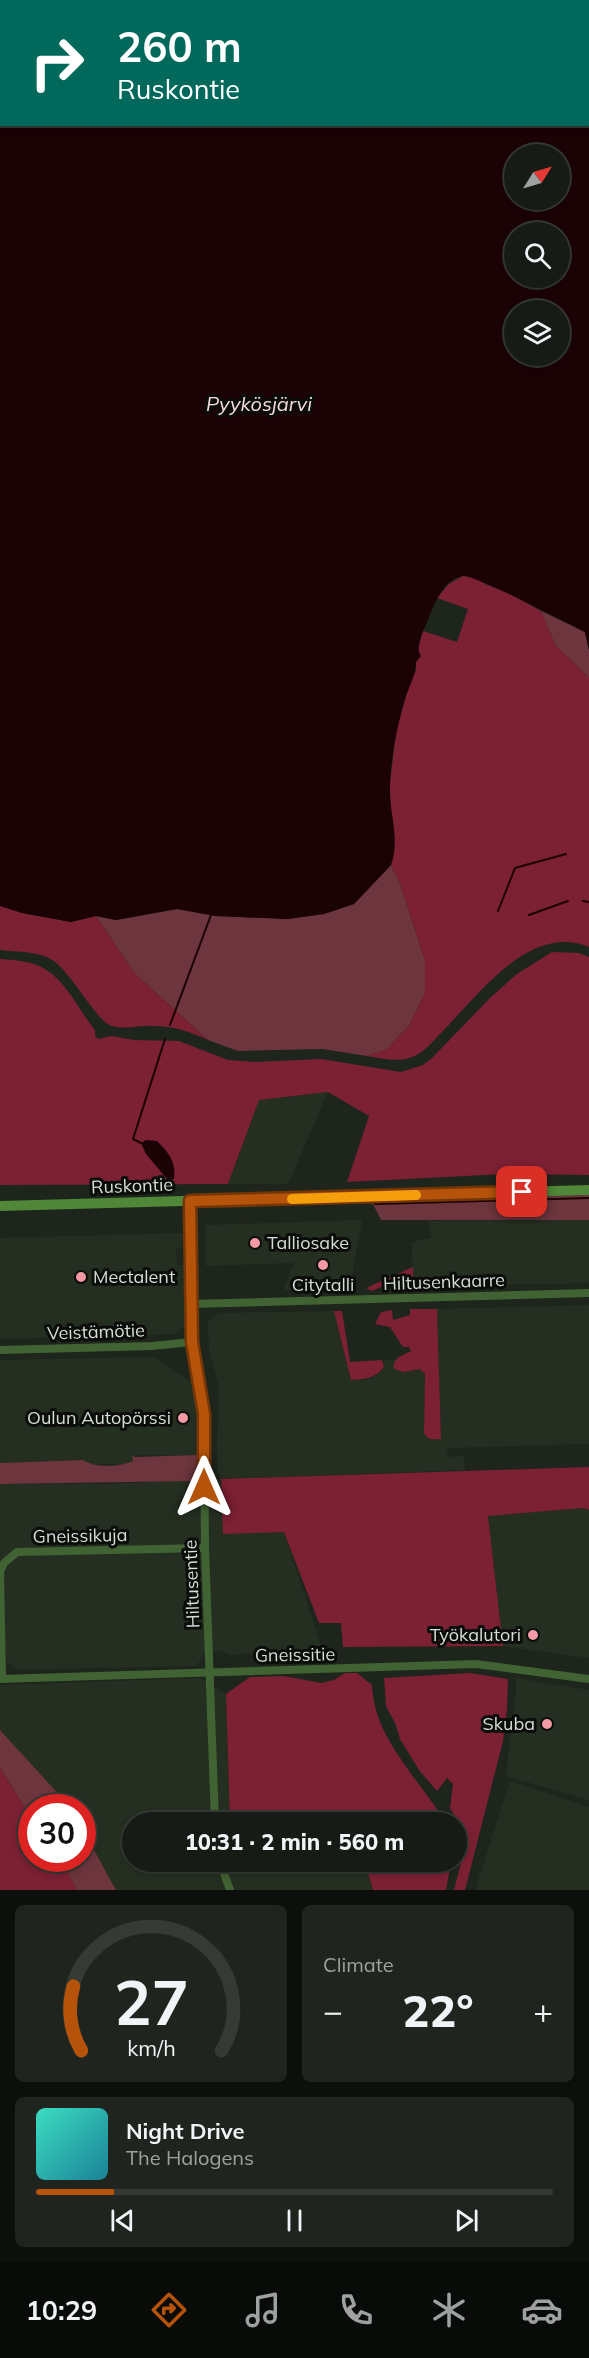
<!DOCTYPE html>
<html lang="en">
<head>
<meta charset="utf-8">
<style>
  :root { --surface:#161c15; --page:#1f251e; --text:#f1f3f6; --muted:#9ea1a0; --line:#353a34; --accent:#b45309 }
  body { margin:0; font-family:Mulish,sans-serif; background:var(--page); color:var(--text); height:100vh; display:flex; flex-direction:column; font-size:22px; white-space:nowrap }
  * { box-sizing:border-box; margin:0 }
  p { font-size:20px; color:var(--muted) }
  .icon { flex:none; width:33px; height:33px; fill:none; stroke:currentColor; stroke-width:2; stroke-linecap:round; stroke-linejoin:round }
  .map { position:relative; height:1890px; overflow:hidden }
  .side { display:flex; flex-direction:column; gap:15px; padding:15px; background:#0c0f0c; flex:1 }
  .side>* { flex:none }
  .hud { position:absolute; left:0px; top:0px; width:590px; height:126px; box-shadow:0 3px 9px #0003,0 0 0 2px var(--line); background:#00695c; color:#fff; overflow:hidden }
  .needle { width:39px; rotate:53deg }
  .controls { position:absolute; left:504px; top:144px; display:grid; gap:12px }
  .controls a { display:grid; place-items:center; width:66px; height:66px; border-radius:50%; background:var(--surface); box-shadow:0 3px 9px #0003,0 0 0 2px var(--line); font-size:30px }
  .speed { position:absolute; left:18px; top:1794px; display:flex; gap:12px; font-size:30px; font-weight:700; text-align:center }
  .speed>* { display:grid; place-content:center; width:78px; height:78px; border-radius:50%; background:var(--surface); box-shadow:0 3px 9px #0003,0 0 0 2px var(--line); line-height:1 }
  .speed .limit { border:9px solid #d22; background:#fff; color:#111 }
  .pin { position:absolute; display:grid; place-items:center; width:51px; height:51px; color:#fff; margin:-26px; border-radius:12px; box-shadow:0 3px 9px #0006 }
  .me { position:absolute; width:66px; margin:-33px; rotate:0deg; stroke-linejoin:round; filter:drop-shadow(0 0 4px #0008) }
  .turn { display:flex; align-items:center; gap:21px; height:126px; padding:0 18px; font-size:27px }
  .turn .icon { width:78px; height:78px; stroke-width:2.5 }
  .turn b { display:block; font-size:42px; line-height:51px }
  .big { font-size:45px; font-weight:800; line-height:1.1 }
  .side .tile { flex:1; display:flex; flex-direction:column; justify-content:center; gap:9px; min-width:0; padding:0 21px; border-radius:9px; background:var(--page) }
  .side .dial { align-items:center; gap:0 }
  .dial svg { height:156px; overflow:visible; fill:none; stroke:var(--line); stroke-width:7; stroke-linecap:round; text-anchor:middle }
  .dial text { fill:var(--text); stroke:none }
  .song { display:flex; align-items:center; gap:18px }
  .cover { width:72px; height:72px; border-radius:9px; background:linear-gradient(135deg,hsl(170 70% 55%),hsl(190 70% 35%)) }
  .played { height:6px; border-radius:3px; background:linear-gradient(90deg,var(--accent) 15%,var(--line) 15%) }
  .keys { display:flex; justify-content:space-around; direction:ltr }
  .heat { display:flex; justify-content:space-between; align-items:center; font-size:33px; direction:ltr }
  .side .tiles { flex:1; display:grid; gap:15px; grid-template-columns:1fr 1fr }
  .tile:last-child { grid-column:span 2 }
  .trip { position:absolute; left:122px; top:1812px; width:345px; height:60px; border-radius:30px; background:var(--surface); box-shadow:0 3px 9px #0003,0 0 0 2px var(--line); font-weight:800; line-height:60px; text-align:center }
  .dock { display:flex; height:96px; justify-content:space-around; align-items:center; background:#090b08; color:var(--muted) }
  .dock .icon { width:42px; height:42px }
  .dock .current { color:var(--accent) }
  .dock b { font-size:27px; color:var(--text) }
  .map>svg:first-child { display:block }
</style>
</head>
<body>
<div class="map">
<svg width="589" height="1890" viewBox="0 0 589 1890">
  <rect width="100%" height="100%" fill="#1e251c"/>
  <!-- built -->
  <g fill="#252f21">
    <path d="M328,1092L288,1184H228L259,1100Z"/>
    <path d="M362,1220L350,1288L284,1290L293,1263L206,1266L205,1225Z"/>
    <path d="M589,1220V1283L413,1287L412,1242L431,1238L429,1221Z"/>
    <path d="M182,1233L183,1248L176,1249L177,1265H184L185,1326L175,1334L0,1339V1238Z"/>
    <path d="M589,1305V1444L447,1448V1454L452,1457L464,1456L465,1470L221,1479L284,1532L322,1648L228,1655L224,1651L204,1653L197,1666L16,1670L9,1663H0V1484H104L221,1479L218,1473L217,1443L219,1386L209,1351L208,1322L213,1317L220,1313L334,1311L351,1380L370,1379L380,1373L384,1367L383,1360H396L393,1365L404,1372L420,1369L425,1374L424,1433L432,1440L441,1438L437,1309Z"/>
    <path d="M155,1357L196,1386L198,1455H133V1461L127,1464H89L83,1460L0,1463V1360Z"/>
    <path d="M583,1508L589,1510V1658L503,1646L488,1515Z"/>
    <path d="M200,1678L226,1694L230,1822H132V1862H365L373,1890H116L83,1830L82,1808L68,1807L54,1789L0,1730V1685Z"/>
    <path d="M516,1678L589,1690V1800L506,1776L516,1688Z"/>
    <path d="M510,1781L589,1807V1890H475Z"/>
  </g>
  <!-- green -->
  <g fill="#6d353d">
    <path d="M541,611L585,632L589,650V678L555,645Z"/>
    <path d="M391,865L400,883L425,961V993L409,1026L386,1050L367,1056L322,1049L238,1051L208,1040L135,974L96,916L116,920L177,909L216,916L287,919L324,914L354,904Z"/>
    <path d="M589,1195V1220H381L372,1202Z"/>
    <path d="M132,1455L135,1457L198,1455L196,1481L0,1484V1463L83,1460C94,1468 121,1467 133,1461Z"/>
    <path d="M0,1730L54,1789L68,1807L32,1808L31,1817L0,1768Z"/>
    <path d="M83,1830L116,1890H78L58,1859L82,1858Z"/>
  </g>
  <!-- forest -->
  <g fill="#7c2034">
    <path d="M463,576L476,578L485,584L508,593L541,611L555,645L589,678V947C529,922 477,997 440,1034C432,1042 424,1053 412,1057C398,1063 381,1058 367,1056L386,1050L409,1026L425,993V961L400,883L391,865L390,784L396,731L410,682L416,671V662L419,655L418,649L423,631L457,642L468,609L437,598L449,584Z"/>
    <path d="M0,906L22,913L71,922L96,916L135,974L208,1040C190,1032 174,1026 154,1026C141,1025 126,1030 112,1026C98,1023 72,974 54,961C40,951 17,952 0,950Z"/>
    <path d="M552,952L579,953L589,957V1175L505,1174L347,1182L369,1116L328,1092L259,1100L228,1184L0,1185V959C15,960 32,961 45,969C67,982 79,1011 95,1030V1036L99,1039L111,1036L134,1040L179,1041L228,1060L256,1062L321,1059L401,1072L423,1065L432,1058L491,997L517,974Z"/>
    <path d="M413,1267V1284L399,1285L395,1281L372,1291L366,1288Z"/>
    <path d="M410,1309H437L441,1439C432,1440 428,1440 424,1433L425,1374L420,1369L404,1372L394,1369C392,1358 402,1356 411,1351L409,1347H403L390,1327L375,1324L381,1312L392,1310L393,1320L410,1315Z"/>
    <path d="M334,1311H342L350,1362L382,1360L384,1367C375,1379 365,1379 351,1380Z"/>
    <path d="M589,1467V1510L583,1508L488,1516L503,1646L343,1647L341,1623H319L284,1532L223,1534L221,1479Z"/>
    <path d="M345,1673H357L372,1685C374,1739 419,1778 445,1822H230L226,1694L250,1677L284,1676L321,1683L334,1680Z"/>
    <path d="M470,1673L508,1679L507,1710L503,1741L465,1890H454L463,1855V1831L450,1808L453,1784L447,1778L437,1791L419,1770L400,1739L396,1725L386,1706L384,1678Z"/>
    <path d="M0,1768L31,1817L32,1858L58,1859L78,1890H0Z"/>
    <path d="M365,1862H451L446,1890H373Z"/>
  </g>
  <!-- water -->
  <g fill="#1b0205" fill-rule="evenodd">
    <path d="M0,0H589V650L585,632C569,624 474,574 463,576C444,579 436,601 429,617C425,628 414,646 421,656L416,662C416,675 408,689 404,702C397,728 391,756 390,783C388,812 401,837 391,865L354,904L324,914L287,919L216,916L177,909L116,920L96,916L71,922L22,913L0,906ZM2,2H588V124H2ZM514,154H560V200H514ZM514,232H560V278H514ZM514,310H560V356H514Z"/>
    <path d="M146,1140L157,1141C169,1153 176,1162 174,1179H167L146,1154L141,1143Z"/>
  </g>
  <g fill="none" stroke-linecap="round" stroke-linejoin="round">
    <!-- stream -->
    <g stroke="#1b0205" stroke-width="2">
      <path d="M583,901L589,902"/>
      <path d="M498,911L515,868L566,854"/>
      <path d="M529,915L568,901"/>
      <path d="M170,1025L211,915"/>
      <path d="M141,1143L133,1139L165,1039"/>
      <path d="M375,1204L589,1198"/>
    </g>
    <!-- street -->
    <g stroke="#416333" stroke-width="8">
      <path d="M190,1201L192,1342L204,1414L205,1548L215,1822"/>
      <path d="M191,1304L589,1293"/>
      <path d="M0,1350L152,1346L192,1342"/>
      <path d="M0,1679L476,1664L589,1679"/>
      <path d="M2,1679L0,1572L4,1563L17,1552L205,1548"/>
      <path d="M220,1862L230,1890"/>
    </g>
    <!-- secondary -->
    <path stroke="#508738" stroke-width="10" d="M0,1206L589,1190"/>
  </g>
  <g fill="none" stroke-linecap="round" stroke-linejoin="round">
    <!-- route casing -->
    <g stroke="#753606" stroke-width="15">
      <path id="route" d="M204,1487V1414L192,1342L190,1201L522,1192"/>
    </g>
    <!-- route -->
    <use href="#route" stroke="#b45309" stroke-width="10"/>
    <!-- slow -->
    <path stroke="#f59e0b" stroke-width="10" d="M292,1199L416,1195"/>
  </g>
  <!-- markers -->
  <g fill="#f49aa4" stroke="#0a0d09" stroke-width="2">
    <circle cx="255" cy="1243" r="6"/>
    <circle cx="323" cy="1265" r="6"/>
    <circle cx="81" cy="1277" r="6"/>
    <circle cx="183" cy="1418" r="6"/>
    <circle cx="533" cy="1635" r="6"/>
    <circle cx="547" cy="1724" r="6"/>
  </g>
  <g text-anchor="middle" stroke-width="6" stroke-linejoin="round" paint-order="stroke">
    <!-- street labels -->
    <g font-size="18" fill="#d8ddd7" stroke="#0a0d09">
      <text transform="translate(132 1186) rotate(-2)" y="6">Ruskontie</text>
      <text transform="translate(444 1282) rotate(-2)" y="6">Hiltusenkaarre</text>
      <text transform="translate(96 1332) rotate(-2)" y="6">Veistämötie</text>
      <text transform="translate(80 1536) rotate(-1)" y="6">Gneissikuja</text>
      <text transform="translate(192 1584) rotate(-92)" y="6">Hiltusentie</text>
      <text transform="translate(295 1655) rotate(-1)" y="6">Gneissitie</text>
    </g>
    <!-- poi labels -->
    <g font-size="18" fill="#d8ddd7" stroke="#0a0d09" text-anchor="end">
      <text x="267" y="1249" text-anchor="start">Talliosake</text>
      <text x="93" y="1283" text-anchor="start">Mectalent</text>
      <text x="323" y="1291" text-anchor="middle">Citytalli</text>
      <text x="171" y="1424">Oulun Autopörssi</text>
      <text x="521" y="1641">Työkalutori</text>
      <text x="535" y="1730">Skuba</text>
    </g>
    <!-- water labels -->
    <g font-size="20" font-style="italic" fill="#f8dcde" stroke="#0a0d09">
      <text x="259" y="411">Pyykösjärvi</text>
    </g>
  </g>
</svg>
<div class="controls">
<a><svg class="needle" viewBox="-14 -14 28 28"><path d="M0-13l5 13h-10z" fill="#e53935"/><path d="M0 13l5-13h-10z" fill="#9ea1a0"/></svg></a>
<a><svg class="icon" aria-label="search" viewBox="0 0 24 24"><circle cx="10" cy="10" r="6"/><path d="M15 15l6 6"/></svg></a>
<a><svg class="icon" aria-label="layers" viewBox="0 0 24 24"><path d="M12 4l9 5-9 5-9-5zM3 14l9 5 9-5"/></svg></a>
</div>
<div class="speed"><div class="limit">30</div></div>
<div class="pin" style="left:522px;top:1192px;background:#d93025"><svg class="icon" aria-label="arrive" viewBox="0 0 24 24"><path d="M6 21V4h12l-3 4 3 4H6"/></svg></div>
<svg class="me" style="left:204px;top:1487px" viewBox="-20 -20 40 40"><path d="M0-17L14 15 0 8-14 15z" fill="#b45309" stroke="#fff" stroke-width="4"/></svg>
<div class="trip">10:31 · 2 min · 560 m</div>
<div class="hud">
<div class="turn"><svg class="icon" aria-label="right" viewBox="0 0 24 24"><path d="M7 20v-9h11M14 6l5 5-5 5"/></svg><div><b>260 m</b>Ruskontie</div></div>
</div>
</div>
<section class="side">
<div class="tiles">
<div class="tile dial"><svg viewBox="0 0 100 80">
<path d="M14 69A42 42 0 1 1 86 69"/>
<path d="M14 69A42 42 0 0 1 10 36" stroke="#b45309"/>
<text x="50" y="56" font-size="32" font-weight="700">27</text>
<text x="50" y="72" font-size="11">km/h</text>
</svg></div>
<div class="tile"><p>Climate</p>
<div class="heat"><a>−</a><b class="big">22°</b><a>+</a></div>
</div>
<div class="tile">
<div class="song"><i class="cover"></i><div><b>Night Drive</b><p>The Halogens</p></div></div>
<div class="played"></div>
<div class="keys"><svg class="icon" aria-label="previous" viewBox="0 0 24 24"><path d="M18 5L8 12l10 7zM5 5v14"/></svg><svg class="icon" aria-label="pause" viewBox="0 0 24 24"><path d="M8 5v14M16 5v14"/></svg><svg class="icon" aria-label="next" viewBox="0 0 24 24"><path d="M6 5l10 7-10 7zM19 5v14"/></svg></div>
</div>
</div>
</section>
<nav class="dock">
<b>10:29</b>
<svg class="icon current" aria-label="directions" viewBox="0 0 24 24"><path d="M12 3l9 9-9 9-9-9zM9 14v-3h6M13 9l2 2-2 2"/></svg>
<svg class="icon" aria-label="music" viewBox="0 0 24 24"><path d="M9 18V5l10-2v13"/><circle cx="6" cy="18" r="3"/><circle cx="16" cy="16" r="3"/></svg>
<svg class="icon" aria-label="phone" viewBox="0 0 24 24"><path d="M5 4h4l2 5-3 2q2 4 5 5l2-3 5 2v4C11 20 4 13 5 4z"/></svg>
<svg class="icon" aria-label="climate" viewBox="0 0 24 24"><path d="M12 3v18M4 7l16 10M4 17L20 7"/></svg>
<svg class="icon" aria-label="car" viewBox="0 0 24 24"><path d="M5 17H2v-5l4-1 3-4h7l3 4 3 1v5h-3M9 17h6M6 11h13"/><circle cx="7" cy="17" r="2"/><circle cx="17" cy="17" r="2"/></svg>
</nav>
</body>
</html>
